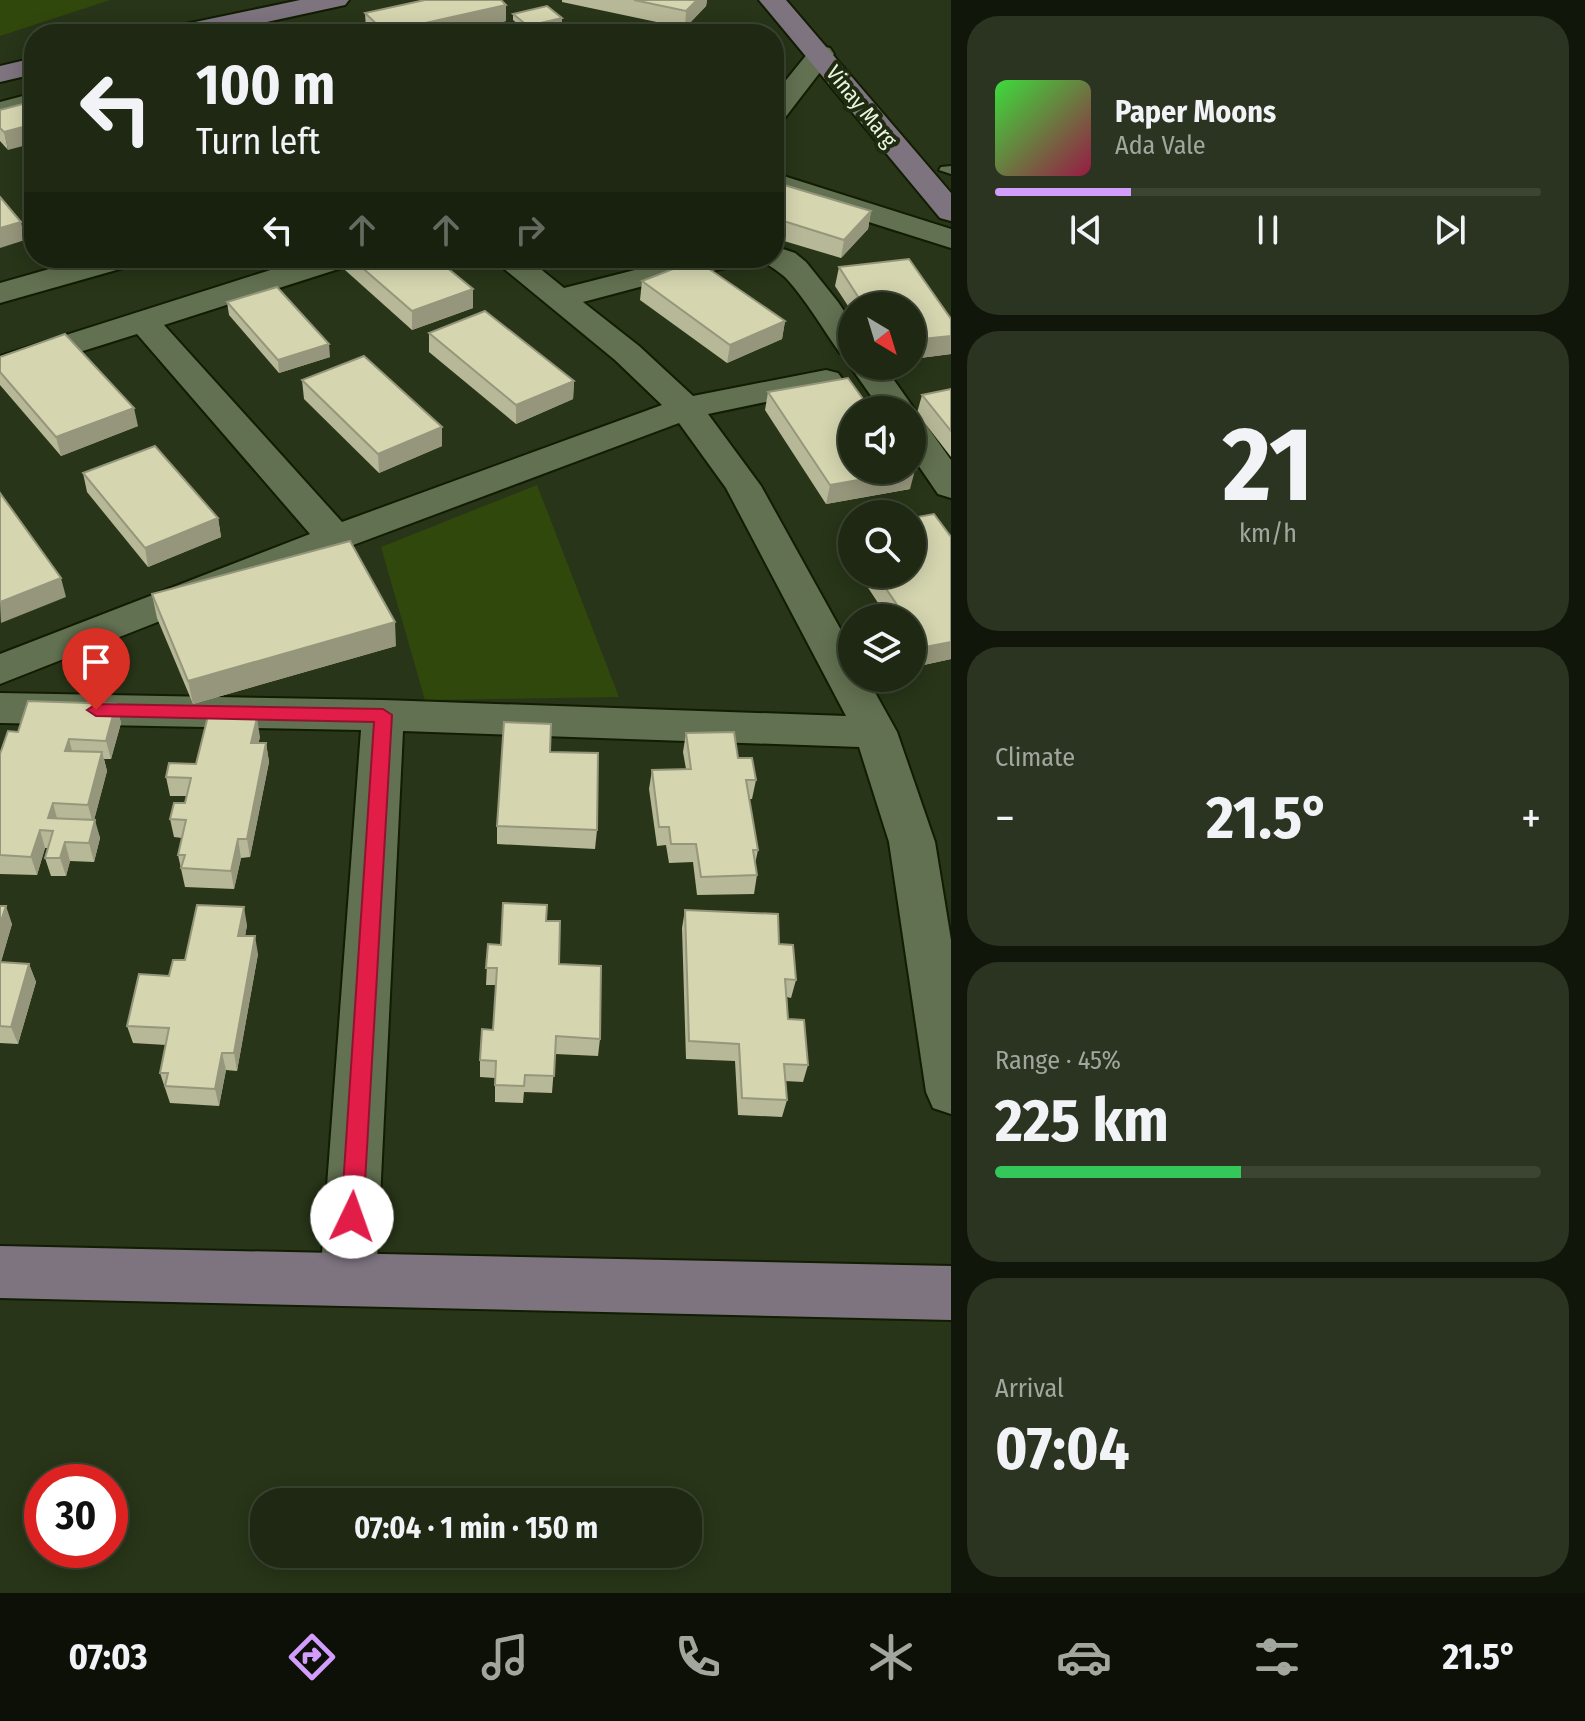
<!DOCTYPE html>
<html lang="en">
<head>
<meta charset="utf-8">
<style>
  :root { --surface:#1e2812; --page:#2b3420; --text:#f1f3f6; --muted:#a1a69f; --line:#3c4432; --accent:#d29dfd }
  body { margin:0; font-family:"Fira Sans Condensed",sans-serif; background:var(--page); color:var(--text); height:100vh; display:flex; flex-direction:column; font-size:30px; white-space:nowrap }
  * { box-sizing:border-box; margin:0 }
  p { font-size:26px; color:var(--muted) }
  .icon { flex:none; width:44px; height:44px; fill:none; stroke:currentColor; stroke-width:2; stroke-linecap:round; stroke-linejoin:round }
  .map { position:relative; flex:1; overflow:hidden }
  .drawer { display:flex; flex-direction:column; gap:16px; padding:16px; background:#10160a; width:634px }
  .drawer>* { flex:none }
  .banner { position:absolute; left:24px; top:24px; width:760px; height:244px; border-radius:32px; box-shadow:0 4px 20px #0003,0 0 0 2px var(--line); background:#1e2812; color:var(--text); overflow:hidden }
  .needle { width:52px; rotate:142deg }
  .controls { position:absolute; left:838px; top:292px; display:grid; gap:16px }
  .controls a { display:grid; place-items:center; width:88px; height:88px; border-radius:50%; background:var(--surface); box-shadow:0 4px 20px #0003,0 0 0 2px var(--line); font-size:40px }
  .speed { position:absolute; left:24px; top:1464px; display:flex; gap:16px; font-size:40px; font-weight:700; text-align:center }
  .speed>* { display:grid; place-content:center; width:104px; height:104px; border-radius:50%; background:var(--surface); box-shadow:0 4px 20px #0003,0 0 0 2px var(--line); line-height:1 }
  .speed .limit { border:12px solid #d22; background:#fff; color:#111 }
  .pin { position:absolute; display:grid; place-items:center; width:68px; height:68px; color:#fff; margin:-82px -34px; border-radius:50% 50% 50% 0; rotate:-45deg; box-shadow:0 0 8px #0007 }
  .pin .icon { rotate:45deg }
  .me { position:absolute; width:88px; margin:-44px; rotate:3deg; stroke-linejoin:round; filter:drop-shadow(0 0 6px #0008) }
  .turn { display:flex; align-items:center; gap:28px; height:168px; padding:0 40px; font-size:36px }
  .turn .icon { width:104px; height:104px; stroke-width:2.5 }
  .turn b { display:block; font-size:56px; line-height:68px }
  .lanes { display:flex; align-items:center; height:76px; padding:0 40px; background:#0003; justify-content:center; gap:40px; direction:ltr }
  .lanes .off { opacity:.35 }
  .big { font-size:60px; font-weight:700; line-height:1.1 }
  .drawer .tile { flex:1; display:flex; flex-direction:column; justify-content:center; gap:12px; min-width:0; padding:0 28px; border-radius:32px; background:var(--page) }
  .drawer .dial { align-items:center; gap:0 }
  .dial b { font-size:104px; line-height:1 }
  .song { display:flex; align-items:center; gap:24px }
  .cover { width:96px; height:96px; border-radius:12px; background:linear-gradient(135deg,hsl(120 70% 55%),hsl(340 70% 35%)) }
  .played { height:8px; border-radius:4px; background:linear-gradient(90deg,var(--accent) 25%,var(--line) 25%) }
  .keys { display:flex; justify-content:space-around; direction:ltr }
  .heat { display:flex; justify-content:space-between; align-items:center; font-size:44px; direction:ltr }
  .charge { height:12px; border-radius:6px; background:linear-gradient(90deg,#34c759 45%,var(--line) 0) }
  .trip { position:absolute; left:250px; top:1488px; width:452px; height:80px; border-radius:32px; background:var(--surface); box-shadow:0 4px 20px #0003,0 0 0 2px var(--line); font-weight:700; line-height:80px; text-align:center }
  .tab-bar { display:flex; height:128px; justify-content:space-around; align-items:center; background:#0c1007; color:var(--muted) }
  .tab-bar .icon { width:56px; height:56px }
  .tab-bar .current { color:var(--accent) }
  .tab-bar b { font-size:36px; color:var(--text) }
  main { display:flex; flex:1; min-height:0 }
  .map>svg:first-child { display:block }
</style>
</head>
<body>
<main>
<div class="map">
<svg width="951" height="1593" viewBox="0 0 951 1593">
  <rect width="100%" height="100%" fill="#283518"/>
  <!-- green -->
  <g fill="#31480c">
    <path d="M0,0H110L0,36Z"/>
    <path d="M537,485L619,697L425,700L381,547Z"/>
  </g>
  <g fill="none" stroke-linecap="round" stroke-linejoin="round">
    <!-- lane casing -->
    <g stroke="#111c02" stroke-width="4">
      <path id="lane" d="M951,166V174L939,170L941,167Z"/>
    </g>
    <!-- street casing -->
    <g stroke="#111c02" stroke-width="4">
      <g id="street">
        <path d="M821,46L830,48L834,54L784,119L774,121V95L812,48Z"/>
        <path d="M34,93V109L0,118V102Z"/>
        <path d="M774,173L951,229V248L774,192Z"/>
        <path d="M774,246L795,253L806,262L838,302L852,323V356L840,353C822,328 807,301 786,278C778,270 768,266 760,258H774Z"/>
        <path d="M88,258H139L134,265L0,303V283Z"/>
        <path d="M308,258H356L351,265L164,325L342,522L662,405L615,360L491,258H527L564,288L682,258H747L742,265L666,280L583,302L639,346L693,396L826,370L838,373L843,380L838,387L708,414L761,486L852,650V678H867L897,732L935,842L951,940V1114L933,1108L926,1092L889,842L859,747L403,731L376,1280L368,1299L348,1306L328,1299L320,1280L361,730L0,723V693L383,700L846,716L726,488L679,423L348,547L0,684V654L310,534L137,334L0,377V356Z"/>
        <path d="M852,363V366H884L915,410L912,415V410H881L850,366Z"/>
        <path d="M912,419L924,422L951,460V498L938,494L912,456Z"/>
      </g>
    </g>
    <!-- secondary casing -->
    <g stroke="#111c02" stroke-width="4">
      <g id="secondary">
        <path d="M300,0H349L345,5L212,34H163L167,28L176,26Z"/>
        <path d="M759,0H786L951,193V221L940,218Z"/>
        <path d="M34,58V74L0,82V66Z"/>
        <path d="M0,1246L951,1266V1320L0,1298Z"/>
      </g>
    </g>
    <!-- lane -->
    <use href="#lane" fill="#627151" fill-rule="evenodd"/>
    <!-- street -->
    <use href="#street" fill="#627151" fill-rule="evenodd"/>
    <!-- secondary -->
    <use href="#secondary" fill="#7d7480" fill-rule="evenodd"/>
  </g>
  <!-- wall -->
  <g fill="#b7b897">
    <path d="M562,0H707L706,6L685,28L562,2Z"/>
    <path d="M365,13L506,21L450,34H370L366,30Z"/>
    <path d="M513,14L562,18V25L528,32L513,20Z"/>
    <path d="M0,110L8,150L0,141Z"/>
    <path d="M774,182L871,211L868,229L841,258L774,238Z"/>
    <path d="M34,190V211L32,209L28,191Z"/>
    <path d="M344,258H435L473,308L412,330L345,270Z"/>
    <path d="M839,267L951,319V354L912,359V306H852V312L835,286Z"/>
    <path d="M642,281L785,321L782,339L727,363L640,300Z"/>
    <path d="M227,302L330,357L279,373L229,315Z"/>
    <path d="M429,333L574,381L573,399L516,424L429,352Z"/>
    <path d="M0,357L138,426L61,456L0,385Z"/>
    <path d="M302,380L442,427V446L379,473L304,399Z"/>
    <path d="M951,389V457L917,413L922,395Z"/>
    <path d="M768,392L910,489L826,504L765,410Z"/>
    <path d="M83,473L218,518L221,537L148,567L87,492Z"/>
    <path d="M852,530V563L844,550L848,531Z"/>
    <path d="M951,537V659L919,666L912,655V618H888L859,574H912Z"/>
    <path d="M152,594L396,646L193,704L157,618Z"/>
    <path d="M116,704L121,723L111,759H104L107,771L94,820L100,838L94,862L70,861L66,876H51L45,858L48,848H45L37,875L0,874V754L18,732Z"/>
    <path d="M686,733L738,758L756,780L752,799H749L758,850L755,864L757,875L754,894L697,895L693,862L669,863L666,845L657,846L649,789L652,770L686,769L683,752Z"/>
    <path d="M260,737L258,743H266L269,762L250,857L241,858L234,889L185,887L178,855L182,838L174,837L170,819L185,803L186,796H170L166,777Z"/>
    <path d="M497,826L597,830L595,849L497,844Z"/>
    <path d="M0,906L12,924L1,962L29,964L36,982L18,1044L0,1043Z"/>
    <path d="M685,910L779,944L796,980L791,998L787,997L788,1019L808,1065L803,1082L785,1081L787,1100L782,1117L738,1115L735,1061L686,1059L682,928Z"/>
    <path d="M546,921L559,964L600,1039L598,1056L555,1054L552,1093L524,1092L523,1103L495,1102V1078L480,1077V1060L493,1030L496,985H486L488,944L501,945Z"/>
    <path d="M247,925L245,936L258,954L237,1071L226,1070L219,1106L170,1103L160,1073L166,1045L133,1043L127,1026L169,976L185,960Z"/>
  </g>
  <!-- shaded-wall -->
  <g fill="#95967b">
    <path d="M697,0H707L706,6L685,28L686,11Z"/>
    <path d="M506,5V21L450,34H385V32Z"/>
    <path d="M562,18V25L528,32V26Z"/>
    <path d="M34,124V143L8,150L4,132Z"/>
    <path d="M871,211L868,229L841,258L844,240Z"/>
    <path d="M21,222L25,240L0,248V228Z"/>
    <path d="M473,289V308L412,330V311Z"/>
    <path d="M785,321L782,339L727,363L730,345Z"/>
    <path d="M951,336V354L912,359V340Z"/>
    <path d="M329,344L330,357L279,373L278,360Z"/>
    <path d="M574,381L573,399L516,424V405Z"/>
    <path d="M134,408L138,426L61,456L56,437Z"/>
    <path d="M442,427V446L379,473L378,454Z"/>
    <path d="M915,470L910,489L826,504L830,485Z"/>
    <path d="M218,518L221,537L148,567L145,548Z"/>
    <path d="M61,578L66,597L1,623L0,602Z"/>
    <path d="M395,622L396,646L193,704L188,681Z"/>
    <path d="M951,642V659L919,666L925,647Z"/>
    <path d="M116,704L121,723L111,759L106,741Z"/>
    <path d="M257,718L260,737L254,761L251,743Z"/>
    <path d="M69,739L74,758L65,751Z"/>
    <path d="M266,743L269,762L250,857L247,839Z"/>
    <path d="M102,752L107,771L93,824L88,805Z"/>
    <path d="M53,803L58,822L48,818Z"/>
    <path d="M95,820L100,838L94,862L89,843Z"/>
    <path d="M40,830L45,848L37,875L31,857Z"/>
    <path d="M238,839L241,858L234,889L231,871Z"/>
    <path d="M65,842L70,861L66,876L60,858Z"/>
    <path d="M6,906L12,924L0,964V924Z"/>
    <path d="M244,907L247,925L242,954L238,936Z"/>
    <path d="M255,936L258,954L237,1071L234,1053Z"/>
    <path d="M29,964L36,982L18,1044L11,1027Z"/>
    <path d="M222,1053L226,1070L219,1106L215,1089Z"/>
  </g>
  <!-- building -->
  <g fill="#d5d6b0" stroke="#95967b" stroke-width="2">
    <path d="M425,0H501L506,5L385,32L365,13Z"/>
    <path d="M634,0H697L686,11Z"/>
    <path d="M547,6L562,18L528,26L513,14Z"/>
    <path d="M311,28L317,34H282Z"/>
    <path d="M34,101V124L4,132L0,128V110Z"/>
    <path d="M774,182L871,211L844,240L774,218Z"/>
    <path d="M34,190V198L28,191Z"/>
    <path d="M0,197L21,222L0,228Z"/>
    <path d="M351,258H435L473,289L412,311Z"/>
    <path d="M909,259L951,319V336L912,340V306H864L839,267Z"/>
    <path d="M696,260L785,321L730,345L642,281Z"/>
    <path d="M277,287L329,344L278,360L227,302Z"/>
    <path d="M485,311L574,381L516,405L429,333Z"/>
    <path d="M65,334L134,408L56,437L0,372V357Z"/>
    <path d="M364,356L442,427L378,454L302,380Z"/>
    <path d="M848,378L871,410H852V470H912V466L915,470L830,485L768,392Z"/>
    <path d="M951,389V431L922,395Z"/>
    <path d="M155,446L218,518L145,548L83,473Z"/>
    <path d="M0,493L61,578L0,602Z"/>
    <path d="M934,514L951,537V642L925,647L912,628V618H906L876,574H912V518Z"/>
    <path d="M350,541L395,622L188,681L152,594Z"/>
    <path d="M28,701L116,704L106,741L69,739L65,751L102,752L88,805L53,803L48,818L95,820L89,843L65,842L60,858H45L53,831L40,830L31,857L0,855V754L8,731L18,732Z"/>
    <path d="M208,716L257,718L251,743H266L247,839H238L231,871L181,868L185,855H178L186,820L170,819L174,803H185L191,778L166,777L169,763L196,764Z"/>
    <path d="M504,722L551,724L550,752L598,753L597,830L497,826Z"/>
    <path d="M734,732L738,758H752L756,780H746L758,850H753L757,875L701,877L696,844H671L669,827H659L652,770L691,769L686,733Z"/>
    <path d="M503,903L547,905L546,921H560L559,964L601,966L600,1039L556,1036L554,1076L525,1075L524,1086L495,1085L496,1061L480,1060L482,1029L493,1030L497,968H486L488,944L501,945Z"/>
    <path d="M197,905L244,907L238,936H255L234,1053H222L215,1089L165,1086L168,1073H160L169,1028L127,1026L139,974L169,976L173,960H185Z"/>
    <path d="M0,906H6L0,924Z"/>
    <path d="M685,910L778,914L779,944L793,945L796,980L785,979L788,1019L804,1020L808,1065L784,1064L787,1100L742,1098L739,1044L689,1041Z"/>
    <path d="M0,962L29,964L11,1027L0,1026Z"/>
  </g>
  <!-- route -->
  <path fill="#e11d48" stroke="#92132f" stroke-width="2" d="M96,704L383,709L392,715L363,1217L360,1224L352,1227L344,1224L341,1217L374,722L96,716L87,710Z"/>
  <g text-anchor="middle" stroke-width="8" stroke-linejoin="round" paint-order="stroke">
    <!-- far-street labels -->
    <g font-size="22" fill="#ecf5e3" stroke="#1e2b0e">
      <text transform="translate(862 106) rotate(51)" y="8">Vinay Marg</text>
    </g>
  </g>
</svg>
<div class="controls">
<a><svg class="needle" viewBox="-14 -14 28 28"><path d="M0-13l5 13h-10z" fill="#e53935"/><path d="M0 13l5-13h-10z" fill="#a1a69f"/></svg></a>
<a><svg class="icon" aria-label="sound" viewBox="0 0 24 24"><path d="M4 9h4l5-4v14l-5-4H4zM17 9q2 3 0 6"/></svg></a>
<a><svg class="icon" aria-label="search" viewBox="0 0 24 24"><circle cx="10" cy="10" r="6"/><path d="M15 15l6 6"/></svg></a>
<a><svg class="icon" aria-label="layers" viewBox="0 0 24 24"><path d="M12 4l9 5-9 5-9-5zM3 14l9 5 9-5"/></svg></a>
</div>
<div class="speed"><div class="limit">30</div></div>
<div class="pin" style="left:96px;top:710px;background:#d93025"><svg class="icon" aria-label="arrive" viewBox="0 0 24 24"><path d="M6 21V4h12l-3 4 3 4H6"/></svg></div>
<svg class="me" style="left:352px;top:1217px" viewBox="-20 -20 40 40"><circle r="19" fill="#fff"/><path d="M0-13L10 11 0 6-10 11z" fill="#e11d48"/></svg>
<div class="trip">07:04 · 1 min · 150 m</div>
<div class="banner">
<div class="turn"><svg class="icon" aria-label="left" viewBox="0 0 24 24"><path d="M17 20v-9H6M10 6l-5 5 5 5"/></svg><div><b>100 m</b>Turn left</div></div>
<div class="lanes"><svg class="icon" aria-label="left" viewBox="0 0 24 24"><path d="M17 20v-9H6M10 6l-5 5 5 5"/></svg><svg class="icon off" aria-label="ahead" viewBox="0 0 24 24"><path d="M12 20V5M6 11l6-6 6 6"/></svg><svg class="icon off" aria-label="ahead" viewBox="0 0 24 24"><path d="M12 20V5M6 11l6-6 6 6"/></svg><svg class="icon off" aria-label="right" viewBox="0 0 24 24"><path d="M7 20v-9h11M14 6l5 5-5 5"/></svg></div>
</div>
</div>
<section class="drawer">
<div class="tile">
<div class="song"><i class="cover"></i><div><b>Paper Moons</b><p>Ada Vale</p></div></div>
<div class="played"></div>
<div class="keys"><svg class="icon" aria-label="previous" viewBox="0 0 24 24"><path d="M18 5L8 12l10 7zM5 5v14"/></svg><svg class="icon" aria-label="pause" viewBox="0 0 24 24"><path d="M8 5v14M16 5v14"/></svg><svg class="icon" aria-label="next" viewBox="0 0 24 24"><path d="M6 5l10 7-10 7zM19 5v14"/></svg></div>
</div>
<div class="tile dial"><b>21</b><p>km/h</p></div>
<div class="tile"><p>Climate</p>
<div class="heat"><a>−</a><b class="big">21.5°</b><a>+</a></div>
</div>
<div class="tile"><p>Range · 45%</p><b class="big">225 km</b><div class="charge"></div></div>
<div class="tile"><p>Arrival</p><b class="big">07:04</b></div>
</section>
</main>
<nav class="tab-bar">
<b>07:03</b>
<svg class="icon current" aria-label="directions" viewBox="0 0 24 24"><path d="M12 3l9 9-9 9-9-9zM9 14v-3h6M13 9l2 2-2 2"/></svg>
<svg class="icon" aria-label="music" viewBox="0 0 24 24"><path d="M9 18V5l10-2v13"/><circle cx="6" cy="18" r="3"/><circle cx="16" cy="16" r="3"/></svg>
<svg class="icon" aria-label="phone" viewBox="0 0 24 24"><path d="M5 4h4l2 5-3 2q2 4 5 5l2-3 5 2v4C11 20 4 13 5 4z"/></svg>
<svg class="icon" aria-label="climate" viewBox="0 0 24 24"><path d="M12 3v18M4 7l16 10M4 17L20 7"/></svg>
<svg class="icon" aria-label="car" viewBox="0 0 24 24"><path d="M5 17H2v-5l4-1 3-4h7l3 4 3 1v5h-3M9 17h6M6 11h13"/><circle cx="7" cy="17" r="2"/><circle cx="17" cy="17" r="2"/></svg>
<svg class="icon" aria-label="filters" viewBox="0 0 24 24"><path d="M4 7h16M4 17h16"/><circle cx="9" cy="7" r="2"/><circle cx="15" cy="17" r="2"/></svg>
<b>21.5°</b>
</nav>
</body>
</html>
